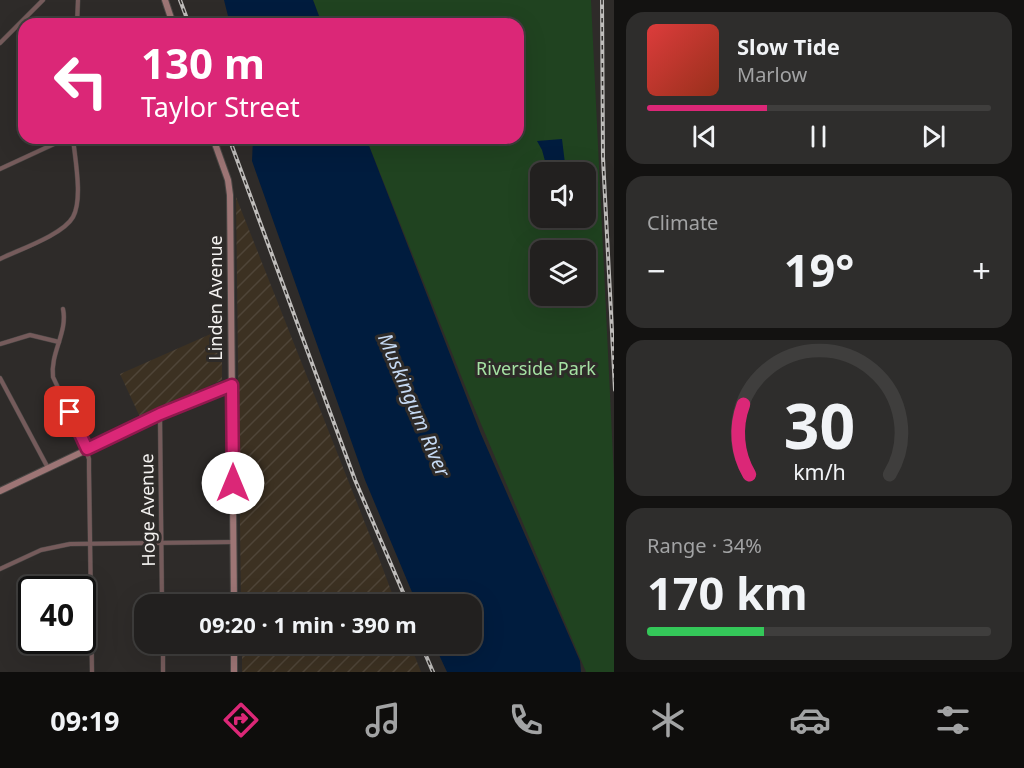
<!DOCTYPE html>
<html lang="en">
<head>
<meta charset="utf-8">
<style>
  :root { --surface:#22201f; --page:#2e2d2c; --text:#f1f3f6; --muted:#a2a3a4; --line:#3f3e3d; --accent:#db2777 }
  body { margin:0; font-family:"Noto Sans",sans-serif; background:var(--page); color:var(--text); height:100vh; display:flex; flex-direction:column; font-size:22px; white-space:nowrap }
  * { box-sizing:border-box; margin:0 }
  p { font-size:20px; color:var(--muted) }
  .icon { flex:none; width:33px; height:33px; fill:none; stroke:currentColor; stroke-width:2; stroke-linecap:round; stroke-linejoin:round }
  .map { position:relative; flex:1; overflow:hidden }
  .sheet { display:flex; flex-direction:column; gap:12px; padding:12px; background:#131211; width:410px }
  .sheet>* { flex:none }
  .top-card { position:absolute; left:18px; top:18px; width:506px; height:126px; border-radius:18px; box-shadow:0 6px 24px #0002,0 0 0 2px var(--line); background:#db2777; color:#fff; overflow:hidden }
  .tools { position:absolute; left:530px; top:162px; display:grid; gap:12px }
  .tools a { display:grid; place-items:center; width:66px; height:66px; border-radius:12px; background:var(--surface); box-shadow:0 6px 24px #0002,0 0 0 2px var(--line); font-size:30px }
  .speed { position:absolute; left:18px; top:576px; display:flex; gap:12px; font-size:30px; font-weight:700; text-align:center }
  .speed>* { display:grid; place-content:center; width:78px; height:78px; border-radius:50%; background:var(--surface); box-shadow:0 6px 24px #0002,0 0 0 2px var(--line); line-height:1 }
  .speed .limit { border:3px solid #111; border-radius:9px; background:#fff; color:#111 }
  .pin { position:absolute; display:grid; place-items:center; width:51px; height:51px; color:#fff; margin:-26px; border-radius:12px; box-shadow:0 3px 9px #0006 }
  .me { position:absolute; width:66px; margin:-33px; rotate:0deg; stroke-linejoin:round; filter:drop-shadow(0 0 4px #0008) }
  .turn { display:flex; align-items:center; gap:21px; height:126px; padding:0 24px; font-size:27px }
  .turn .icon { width:78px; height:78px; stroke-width:2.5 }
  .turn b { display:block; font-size:42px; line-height:51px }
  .big { font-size:45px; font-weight:700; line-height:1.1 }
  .sheet .tile { flex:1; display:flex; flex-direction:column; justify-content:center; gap:9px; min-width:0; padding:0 21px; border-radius:18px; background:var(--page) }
  .sheet .dial { align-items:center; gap:0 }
  .dial svg { height:156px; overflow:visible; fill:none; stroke:var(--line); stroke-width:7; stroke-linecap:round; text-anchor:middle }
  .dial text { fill:var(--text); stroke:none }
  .song { display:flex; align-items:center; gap:18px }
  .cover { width:72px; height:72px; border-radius:9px; background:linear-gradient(135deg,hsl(0 70% 55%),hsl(10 70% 35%)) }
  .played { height:6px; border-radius:3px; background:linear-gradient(90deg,var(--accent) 35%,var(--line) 35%) }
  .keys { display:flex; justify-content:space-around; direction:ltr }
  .heat { display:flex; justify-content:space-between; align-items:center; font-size:33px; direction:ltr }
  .charge { height:9px; border-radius:4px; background:linear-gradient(90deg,#34c759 34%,var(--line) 0) }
  .trip { position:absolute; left:134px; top:594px; width:348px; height:60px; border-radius:18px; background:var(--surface); box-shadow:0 6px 24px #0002,0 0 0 2px var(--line); font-weight:700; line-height:60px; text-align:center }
  .tabs { display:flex; height:96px; justify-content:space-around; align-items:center; background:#0e0d0c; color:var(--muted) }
  .tabs .icon { width:42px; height:42px }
  .tabs .selected { color:var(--accent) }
  .tabs b { font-size:27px; color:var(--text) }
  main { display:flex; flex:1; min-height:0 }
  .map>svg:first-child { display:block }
</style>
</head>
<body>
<main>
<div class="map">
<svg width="615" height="672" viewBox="0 0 615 672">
  <defs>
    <pattern id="industrial-furrows" width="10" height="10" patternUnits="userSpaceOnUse" patternTransform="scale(1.5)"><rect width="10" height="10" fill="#3c3122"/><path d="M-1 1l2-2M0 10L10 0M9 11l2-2" fill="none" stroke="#4f4538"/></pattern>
  </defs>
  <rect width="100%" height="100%" fill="#2e2b29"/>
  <!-- industrial -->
  <g fill="url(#industrial-furrows)">
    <path d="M236,197L380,561L396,604H241Z"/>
    <path d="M222,329V380L140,417L120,374Z"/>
    <path d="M242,644H410L421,672H242Z"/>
  </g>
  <!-- green -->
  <path fill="#204320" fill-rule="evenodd" d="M313,0H591L615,498L614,672H586L470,398L366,138H518V24H322ZM540,172H585V218H540ZM540,250H585V296H540Z"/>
  <!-- water -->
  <g fill="#001c3e">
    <path d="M224,0H313L322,24H230Z"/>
    <path d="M253,138H366L481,434L580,661L581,672H447L434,644H471V604H417L365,480L252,161Z"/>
    <path d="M562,139L566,172H548L542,150L537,141Z"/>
  </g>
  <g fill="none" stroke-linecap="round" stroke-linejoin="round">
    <!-- street casing -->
    <g stroke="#4a4745" stroke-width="5">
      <g id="street">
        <path d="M77,24L78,0"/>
        <path d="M0,43L43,0"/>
        <path d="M0,169L67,138"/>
        <path d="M0,259C18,250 63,235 73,217C83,199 75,159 73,138"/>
        <path d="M63,309C68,332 50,353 53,377L87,449"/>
        <path d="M0,344L30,335L59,342"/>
        <path d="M0,378L48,468"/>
        <path d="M160,415L162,604"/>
        <path d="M86,450L89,459V470L92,672"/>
        <path d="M0,569L41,550L70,544L233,542"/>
        <path d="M163,644V672"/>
      </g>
    </g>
    <!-- secondary casing -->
    <g stroke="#4a4745" stroke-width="8">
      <g id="secondary">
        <path d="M165,0L173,24"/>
        <path d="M213,138L228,180L230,195L234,604"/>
        <path d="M0,491L160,415L232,385"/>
        <path d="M234,644V672"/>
      </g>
    </g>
    <!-- street -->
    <use href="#street" stroke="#755b5b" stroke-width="4"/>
    <!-- secondary -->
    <use href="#secondary" stroke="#9d7575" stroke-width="6"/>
    <!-- rail casing -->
    <g stroke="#bfbdbb" stroke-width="4">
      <g id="rail">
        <path d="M180,0L189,24"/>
        <path d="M602,0L603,158L615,390"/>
        <path d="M229,138L355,480L408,604"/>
        <path d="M421,644L433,672"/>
      </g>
    </g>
    <!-- rail -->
    <use href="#rail" stroke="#2e2b29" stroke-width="1.5" stroke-dasharray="4.5" stroke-linecap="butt"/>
  </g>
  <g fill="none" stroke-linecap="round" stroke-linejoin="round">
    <!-- route casing -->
    <g stroke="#8e194d" stroke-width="15">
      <path id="route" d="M70,412L87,449L160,414L232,385L233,483"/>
    </g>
    <!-- route -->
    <use href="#route" stroke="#db2777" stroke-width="10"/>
  </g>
  <g text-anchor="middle" stroke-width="6" stroke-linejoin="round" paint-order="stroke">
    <!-- street labels -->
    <g font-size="18" fill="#f3f1ef" stroke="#2e2b29">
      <text transform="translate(216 298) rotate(-90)" y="6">Linden Avenue</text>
      <text transform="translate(148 510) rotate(-91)" y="6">Hoge Avenue</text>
    </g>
    <!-- park labels -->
    <g font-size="18" fill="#a5e1a3" stroke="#2e2b29">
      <text x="536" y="375">Riverside Park</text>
    </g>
    <!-- water labels -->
    <g font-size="20" font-style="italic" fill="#c5d9f3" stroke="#2e2b29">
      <text transform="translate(414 405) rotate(67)" y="7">Muskingum River</text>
    </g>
  </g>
</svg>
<div class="tools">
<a><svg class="icon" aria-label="sound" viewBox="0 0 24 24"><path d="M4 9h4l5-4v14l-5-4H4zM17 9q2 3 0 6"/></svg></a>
<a><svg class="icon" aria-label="layers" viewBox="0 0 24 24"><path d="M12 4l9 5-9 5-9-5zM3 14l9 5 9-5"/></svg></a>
</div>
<div class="speed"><div class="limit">40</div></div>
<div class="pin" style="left:70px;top:412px;background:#d93025"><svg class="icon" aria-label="arrive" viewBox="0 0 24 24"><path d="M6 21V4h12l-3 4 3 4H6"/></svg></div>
<svg class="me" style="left:233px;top:483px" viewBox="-20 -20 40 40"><circle r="19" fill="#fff"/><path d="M0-13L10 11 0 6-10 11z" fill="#db2777"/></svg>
<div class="trip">09:20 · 1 min · 390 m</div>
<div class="top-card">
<div class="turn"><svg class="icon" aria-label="left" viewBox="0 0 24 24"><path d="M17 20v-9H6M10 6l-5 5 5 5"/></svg><div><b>130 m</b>Taylor Street</div></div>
</div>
</div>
<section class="sheet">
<div class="tile">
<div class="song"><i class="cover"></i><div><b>Slow Tide</b><p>Marlow</p></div></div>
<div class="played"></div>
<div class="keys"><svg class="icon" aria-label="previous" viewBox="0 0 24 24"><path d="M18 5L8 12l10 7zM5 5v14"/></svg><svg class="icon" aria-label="pause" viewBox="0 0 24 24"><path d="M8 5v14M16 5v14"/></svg><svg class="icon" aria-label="next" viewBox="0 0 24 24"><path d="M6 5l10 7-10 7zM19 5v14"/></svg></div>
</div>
<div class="tile"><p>Climate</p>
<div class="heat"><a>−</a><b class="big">19°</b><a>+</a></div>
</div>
<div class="tile dial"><svg viewBox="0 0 100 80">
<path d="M14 69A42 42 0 1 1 86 69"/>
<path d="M14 69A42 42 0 0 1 11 33" stroke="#db2777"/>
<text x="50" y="56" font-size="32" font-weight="700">30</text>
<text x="50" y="72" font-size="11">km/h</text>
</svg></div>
<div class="tile"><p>Range · 34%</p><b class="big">170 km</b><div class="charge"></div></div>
</section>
</main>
<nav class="tabs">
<b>09:19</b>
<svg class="icon selected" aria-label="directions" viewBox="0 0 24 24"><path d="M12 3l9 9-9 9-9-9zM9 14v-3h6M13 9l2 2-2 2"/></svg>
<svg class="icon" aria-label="music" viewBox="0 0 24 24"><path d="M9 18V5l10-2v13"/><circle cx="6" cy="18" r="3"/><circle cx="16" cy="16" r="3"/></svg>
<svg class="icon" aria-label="phone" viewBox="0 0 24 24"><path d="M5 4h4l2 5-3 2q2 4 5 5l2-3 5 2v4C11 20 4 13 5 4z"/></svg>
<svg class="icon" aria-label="climate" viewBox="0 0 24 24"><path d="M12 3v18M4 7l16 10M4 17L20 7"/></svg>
<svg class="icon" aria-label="car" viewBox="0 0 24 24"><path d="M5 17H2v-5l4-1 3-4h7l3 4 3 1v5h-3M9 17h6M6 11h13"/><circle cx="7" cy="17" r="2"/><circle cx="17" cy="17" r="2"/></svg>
<svg class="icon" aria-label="filters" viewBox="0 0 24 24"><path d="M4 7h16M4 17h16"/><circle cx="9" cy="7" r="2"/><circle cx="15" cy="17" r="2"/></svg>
</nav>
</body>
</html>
